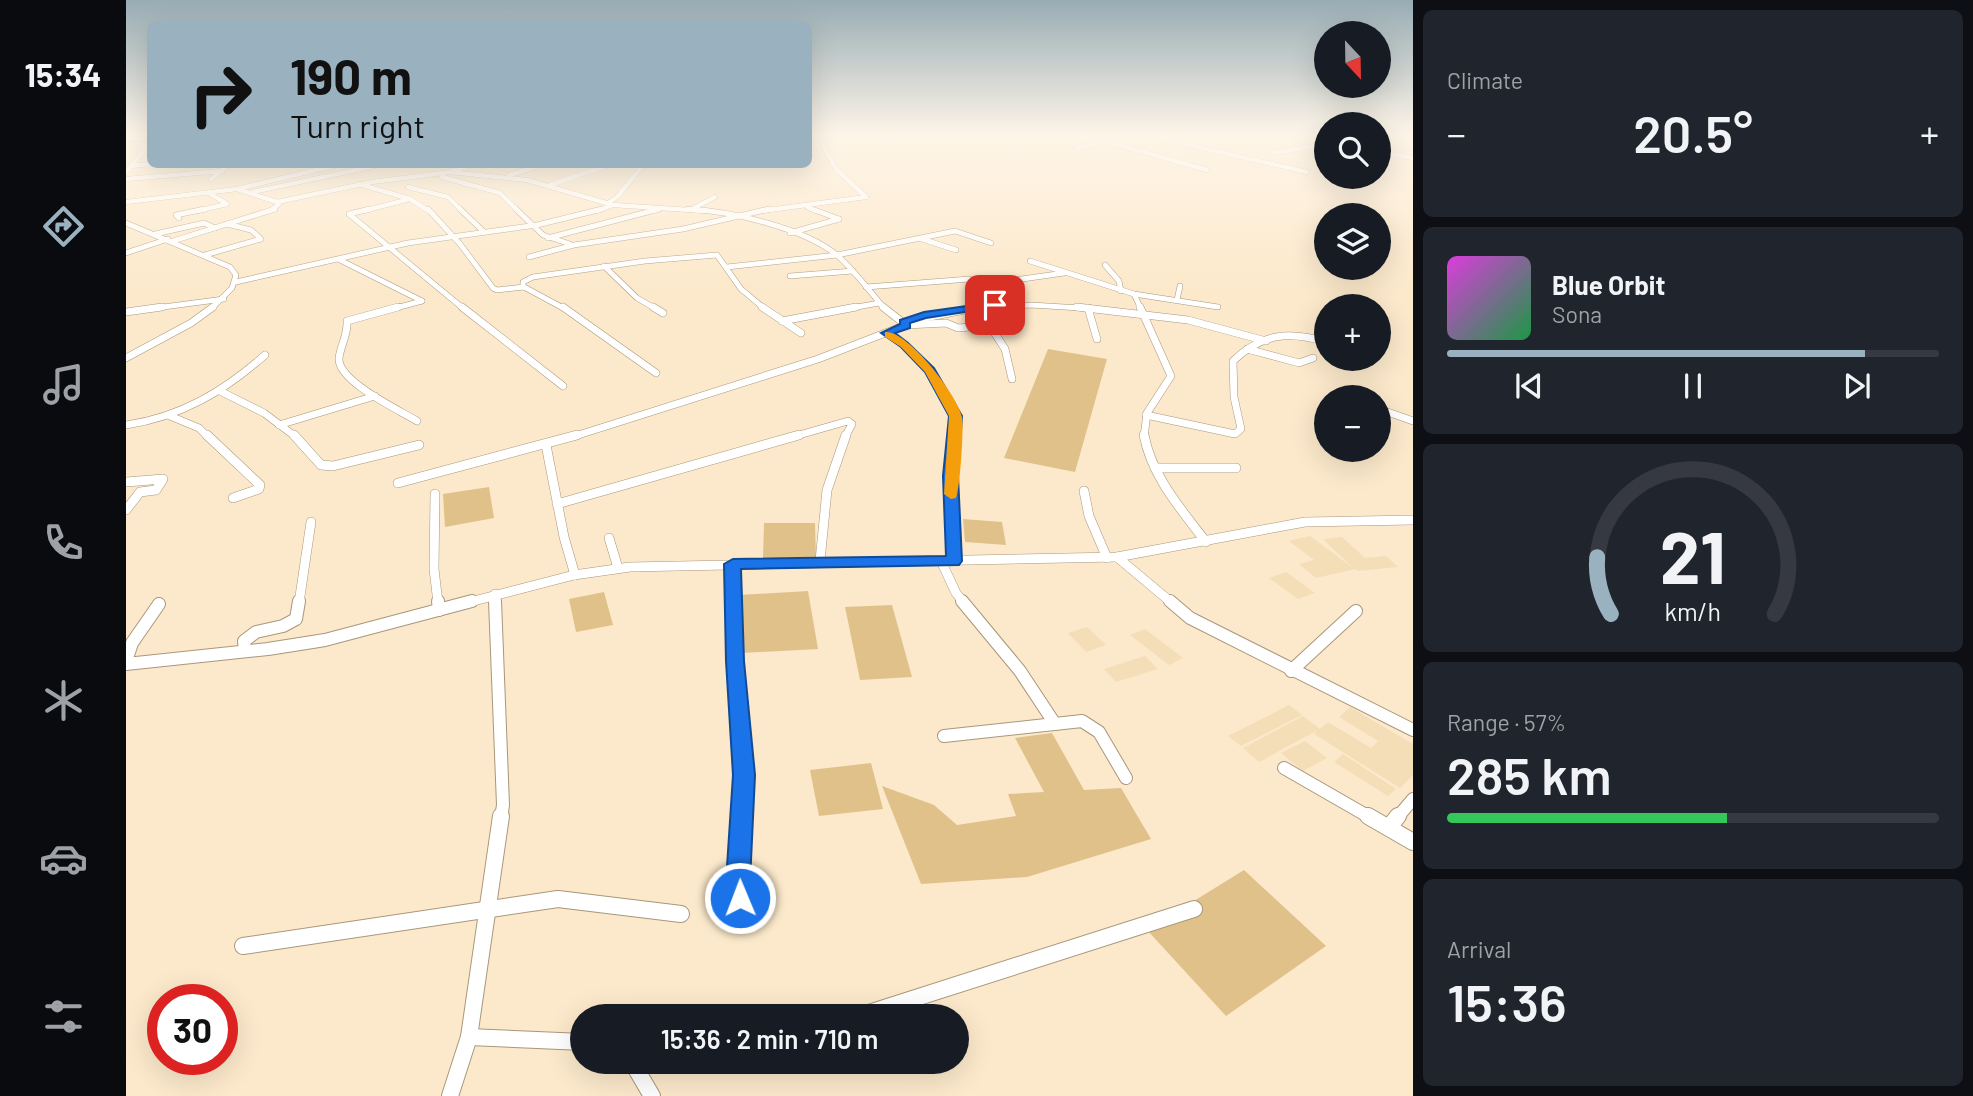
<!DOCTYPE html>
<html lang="en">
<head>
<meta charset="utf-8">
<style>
  :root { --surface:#171b24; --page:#20242c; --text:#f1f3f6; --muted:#9ea1a6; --line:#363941; --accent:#9ab1c0 }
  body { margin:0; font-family:Barlow,sans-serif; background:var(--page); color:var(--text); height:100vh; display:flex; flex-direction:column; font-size:26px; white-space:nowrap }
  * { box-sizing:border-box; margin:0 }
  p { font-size:23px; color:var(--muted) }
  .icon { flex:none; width:38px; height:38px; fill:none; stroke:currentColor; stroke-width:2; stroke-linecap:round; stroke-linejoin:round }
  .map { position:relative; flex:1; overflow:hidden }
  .side { display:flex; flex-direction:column; gap:10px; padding:10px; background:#0d0f14; width:560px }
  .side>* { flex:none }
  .guide { position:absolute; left:21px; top:21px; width:665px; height:147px; border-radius:10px; box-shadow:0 7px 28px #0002; background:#9ab1c0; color:#111; overflow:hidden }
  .needle { width:46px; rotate:158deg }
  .buttons { position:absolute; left:1188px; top:21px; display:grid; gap:14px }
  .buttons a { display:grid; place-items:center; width:77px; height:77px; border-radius:50%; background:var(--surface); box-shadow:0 7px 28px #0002; font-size:35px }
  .speed { position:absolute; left:21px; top:984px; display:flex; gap:14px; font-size:35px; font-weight:700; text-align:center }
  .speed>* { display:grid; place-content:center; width:91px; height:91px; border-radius:50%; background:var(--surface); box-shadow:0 7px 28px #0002; line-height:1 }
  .speed .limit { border:10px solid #d22; background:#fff; color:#111 }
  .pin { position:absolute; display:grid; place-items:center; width:60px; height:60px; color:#fff; margin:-30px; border-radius:14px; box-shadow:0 4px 10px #0006 }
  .me { position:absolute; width:77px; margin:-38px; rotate:359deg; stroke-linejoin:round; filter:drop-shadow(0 0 5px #0008) }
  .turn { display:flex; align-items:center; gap:24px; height:147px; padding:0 28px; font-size:32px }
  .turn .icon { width:91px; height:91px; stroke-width:2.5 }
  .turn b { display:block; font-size:49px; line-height:60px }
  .big { font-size:52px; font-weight:600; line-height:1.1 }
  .side .widget { flex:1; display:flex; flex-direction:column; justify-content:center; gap:10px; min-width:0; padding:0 24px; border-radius:10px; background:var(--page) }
  .side .dial { align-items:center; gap:0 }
  .dial svg { height:182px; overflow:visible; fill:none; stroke:var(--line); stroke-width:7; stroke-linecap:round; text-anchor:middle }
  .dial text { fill:var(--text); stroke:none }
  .song { display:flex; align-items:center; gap:21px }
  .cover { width:84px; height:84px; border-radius:10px; background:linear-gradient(135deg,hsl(300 70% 55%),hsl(140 70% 35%)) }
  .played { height:7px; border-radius:4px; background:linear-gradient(90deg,var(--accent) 85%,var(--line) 85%) }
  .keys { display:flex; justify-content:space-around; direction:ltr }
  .heat { display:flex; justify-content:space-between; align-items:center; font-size:38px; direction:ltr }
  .charge { height:10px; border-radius:5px; background:linear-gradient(90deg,#34c759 57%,var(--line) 0) }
  .trip { position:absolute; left:444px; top:1004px; width:399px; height:70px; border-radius:35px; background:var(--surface); box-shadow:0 7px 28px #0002; font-weight:600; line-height:70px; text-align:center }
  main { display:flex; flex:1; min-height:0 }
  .tabs { display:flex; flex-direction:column; width:126px; justify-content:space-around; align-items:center; background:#090b0e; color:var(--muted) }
  .tabs .icon { width:49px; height:49px }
  .tabs .active { color:var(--accent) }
  .tabs b { font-size:32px; color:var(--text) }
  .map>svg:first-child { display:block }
</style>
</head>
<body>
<main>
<nav class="tabs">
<b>15:34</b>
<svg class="icon active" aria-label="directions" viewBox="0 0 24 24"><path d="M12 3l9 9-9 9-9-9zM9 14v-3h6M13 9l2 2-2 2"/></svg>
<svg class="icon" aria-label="music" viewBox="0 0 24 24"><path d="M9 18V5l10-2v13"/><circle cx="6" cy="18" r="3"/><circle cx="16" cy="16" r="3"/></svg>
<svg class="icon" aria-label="phone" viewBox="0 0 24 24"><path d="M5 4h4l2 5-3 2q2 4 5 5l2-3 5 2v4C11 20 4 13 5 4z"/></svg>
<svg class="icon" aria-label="climate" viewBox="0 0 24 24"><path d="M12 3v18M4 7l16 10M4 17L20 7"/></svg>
<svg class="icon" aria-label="car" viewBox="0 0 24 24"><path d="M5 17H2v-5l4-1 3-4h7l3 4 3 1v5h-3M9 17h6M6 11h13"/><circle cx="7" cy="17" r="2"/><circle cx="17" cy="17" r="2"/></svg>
<svg class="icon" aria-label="filters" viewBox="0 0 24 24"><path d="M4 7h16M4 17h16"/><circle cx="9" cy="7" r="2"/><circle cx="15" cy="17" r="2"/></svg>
</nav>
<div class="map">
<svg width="1287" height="1096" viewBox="0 0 1287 1096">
  <rect width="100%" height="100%" fill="#fce9cb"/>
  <!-- built -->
  <g fill="#f4deb8">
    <path d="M1184,536L1227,568L1197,539L1216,537L1239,558L1260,556L1272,567L1232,571L1229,569L1190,578L1173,564L1188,560L1163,541Z"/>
    <path d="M1160,572L1189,593L1172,599L1143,578Z"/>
    <path d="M961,627L980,645L960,652L942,633Z"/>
    <path d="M1019,629L1057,658L1043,665L1004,635Z"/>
    <path d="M1019,656L1032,669L990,682L978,669Z"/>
    <path d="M1163,705L1176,715L1115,746L1102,736Z"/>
    <path d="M1224,707L1287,744V775L1274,788L1188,734L1192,730L1133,762L1117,748L1177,716L1194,729L1202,722L1245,748L1252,741L1213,717Z"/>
    <path d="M1179,741L1201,758L1177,771L1155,753Z"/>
    <path d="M1217,754L1270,789L1262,796L1208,762Z"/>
  </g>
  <!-- green -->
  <g fill="#e1c18a">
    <path d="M922,349L981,359L949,472L878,458Z"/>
    <path d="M363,487L368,518L319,527L317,494Z"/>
    <path d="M837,519L876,522L880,545L839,542Z"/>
    <path d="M638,523H689L690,558L637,557Z"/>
    <path d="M682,591L692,649L615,653L612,595Z"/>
    <path d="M478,592L487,625L450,632L443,599Z"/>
    <path d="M766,605L786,677L734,680L719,607Z"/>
    <path d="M926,733L958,790L995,788L1025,839L901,877L795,884L756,786L808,805L831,825L890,816L882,794L918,792L889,738Z"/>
    <path d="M745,763L757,809L693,816L684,770Z"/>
    <path d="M1118,870L1200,946L1100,1016L1021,930Z"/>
  </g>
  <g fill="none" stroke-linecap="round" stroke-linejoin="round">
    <!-- minor-far5 casing -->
    <g stroke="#a9977b" stroke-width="5">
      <g id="minor-far5">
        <path d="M691,134L710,169L740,197"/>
        <path d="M746,134L759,142"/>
        <path d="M954,134L1081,170"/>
        <path d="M1015,134L1181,172"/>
        <path d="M1180,134L1200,139"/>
        <path d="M1275,134L1287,147"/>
        <path d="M1036,137L1057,134"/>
        <path d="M1126,138L1155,134"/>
        <path d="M953,148L951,147L975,143"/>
        <path d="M1253,152L1287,158"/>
        <path d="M1147,153L1200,144"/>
        <path d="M5,166L24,164"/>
        <path d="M0,172L24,143"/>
        <path d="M324,172L401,180L487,205L579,211"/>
        <path d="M383,175L410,167"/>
        <path d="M316,177L374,193L392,211"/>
        <path d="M0,179L96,171"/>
        <path d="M85,179L104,164"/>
        <path d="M233,184L284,199L303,211"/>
        <path d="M424,185L486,164"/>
        <path d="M282,187L322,197L336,211"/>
        <path d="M111,189L151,202L246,182L324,172L349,164"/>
        <path d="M127,192L258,164"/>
        <path d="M0,202L111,189L215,164"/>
        <path d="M482,203L491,197L518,164"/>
        <path d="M681,207L690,211"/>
        <path d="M566,209L589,197"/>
        <path d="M71,211L101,204L83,193"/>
        <path d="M144,211L153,204L151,202"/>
        <path d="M237,211L280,200"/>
        <path d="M471,211L487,205"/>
        <path d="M527,211L533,209"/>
        <path d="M635,211L740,197"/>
      </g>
    </g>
    <!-- minor-far4 casing -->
    <g stroke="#a9977b" stroke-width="6">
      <g id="minor-far4">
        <path d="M244,209L223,214L338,309"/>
        <path d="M302,209L334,244L367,288L371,290L398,287L439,309"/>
        <path d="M334,209L358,232"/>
        <path d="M390,209L417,235L444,244"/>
        <path d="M562,209C604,211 679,228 712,256C729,271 744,292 759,309"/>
        <path d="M686,209L713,219"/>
        <path d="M53,218L50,215L79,209"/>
        <path d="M0,223L104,267L110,275L106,288L85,309"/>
        <path d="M664,233L713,219"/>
        <path d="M29,234L78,223L89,228"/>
        <path d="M422,238L533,209"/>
        <path d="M796,239L830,250"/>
        <path d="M47,241L149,209"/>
        <path d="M0,253L42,239"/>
        <path d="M79,255L135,239L125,230L101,224"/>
        <path d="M403,257L448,245L557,229L643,209"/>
        <path d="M214,260L296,301"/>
        <path d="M904,261L1008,294L1092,307"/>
        <path d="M979,265L993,281L995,291"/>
        <path d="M478,266L511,298L530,309"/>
        <path d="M601,267L711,255L829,231L865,243"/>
        <path d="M664,276L727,271"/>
        <path d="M110,282L282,243L411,225L476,209"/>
        <path d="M397,287V282L407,277L519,261L591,255L615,289L639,309"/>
        <path d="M740,287L844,279L889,280L938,273"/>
        <path d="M1008,294L1015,309"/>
        <path d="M1051,300L1054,286"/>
        <path d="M22,309L98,299"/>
        <path d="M266,309L296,301"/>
        <path d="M720,309L753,303"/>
        <path d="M839,309L905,305L971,309"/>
      </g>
    </g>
    <!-- minor-far3 casing -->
    <g stroke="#a9977b" stroke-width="8">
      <g id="minor-far3">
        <path d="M272,307L221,321C222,335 215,344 213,358C211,381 273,410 291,421"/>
        <path d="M336,307L437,386"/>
        <path d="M437,307L530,373"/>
        <path d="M527,307L537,313"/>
        <path d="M636,307L675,333"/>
        <path d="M757,307L780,325"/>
        <path d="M951,307L1062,320L1140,341"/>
        <path d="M1014,307L1045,376L1021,413L1018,437"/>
        <path d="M962,308L971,339"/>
        <path d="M0,312L36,307"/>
        <path d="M656,321L730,307"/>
        <path d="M779,322L853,307"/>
        <path d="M760,333L779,345L803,370L830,416L828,437"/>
        <path d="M1121,349L1173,363L1187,358"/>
        <path d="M0,358L65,323L87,307"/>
        <path d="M94,391L138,413L170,437"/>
        <path d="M1253,409L1287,421"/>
        <path d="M1020,415L1109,434L1115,429L1108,397L1107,361C1136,333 1163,331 1200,342"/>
        <path d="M44,416L73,428L82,437"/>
        <path d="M0,425C55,417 98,391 139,355"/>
        <path d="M153,425L249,396"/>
        <path d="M446,437L692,359L780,325L820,323L832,328L856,326L866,329L879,349L886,379"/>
        <path d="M666,437L722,421L726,424L719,437"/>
      </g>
    </g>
    <!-- minor-far2 casing -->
    <g stroke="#a9977b" stroke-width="10">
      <g id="minor-far2">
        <path d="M81,435L134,485L133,489L107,498"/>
        <path d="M168,435L195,465L207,466L293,445"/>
        <path d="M1018,435C1026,477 1055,509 1080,542"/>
        <path d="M420,445L438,537L449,575"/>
        <path d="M1029,468H1110"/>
        <path d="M0,482L37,479L30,490L14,492L0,510"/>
        <path d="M272,483L451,435"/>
        <path d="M958,491L963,516L981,558"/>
        <path d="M309,494L308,569L312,603"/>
        <path d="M431,504L673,435"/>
        <path d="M483,538L492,568"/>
        <path d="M991,557L1046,603"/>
        <path d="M694,561L701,490L720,435"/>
        <path d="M815,561L830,593L838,603"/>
        <path d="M828,561L825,476L828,435"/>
        <path d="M607,564L608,603"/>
        <path d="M369,594V603"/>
        <path d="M173,603L185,522"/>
        <path d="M340,603L448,575L504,567L991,557L1179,522L1287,520"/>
      </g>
    </g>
    <!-- minor-far1 casing -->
    <g stroke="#a9977b" stroke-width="14">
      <g id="minor-far1">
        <path d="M312,601L313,610"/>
        <path d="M369,601L377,805L375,818"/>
        <path d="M608,601C609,673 620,746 616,818"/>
        <path d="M836,601L894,671L929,724"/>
        <path d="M1044,601L1064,618L1287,730"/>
        <path d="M119,651L118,641L130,632L157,626L170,619L173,601"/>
        <path d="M0,661L6,643L33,604"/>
        <path d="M0,664L142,649L199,640L346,601"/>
        <path d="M1165,671L1230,611"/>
        <path d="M818,736L956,721L973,732L1000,778"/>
        <path d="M1158,768L1245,818"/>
        <path d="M1271,818L1287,799"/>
      </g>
    </g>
    <!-- minor casing -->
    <g stroke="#a9977b" stroke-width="18">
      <g id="minor">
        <path d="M1242,816L1287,842"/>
        <path d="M1264,826L1272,816"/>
        <path d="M615,913L612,882L616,816"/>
        <path d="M117,946L432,899L555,914"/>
        <path d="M730,1017L1068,909"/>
        <path d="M343,1037L457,1042"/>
        <path d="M506,1062L526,1096"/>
        <path d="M324,1096L343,1037L375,816"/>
      </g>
    </g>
    <!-- primary casing -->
    <g stroke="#a9977b" stroke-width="2">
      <path id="primary" d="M24,136V140L0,141V137Z"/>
    </g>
    <!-- minor-far5 -->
    <use href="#minor-far5" stroke="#fff" stroke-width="4.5"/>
    <!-- minor-far4 -->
    <use href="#minor-far4" stroke="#fff" stroke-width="5"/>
    <!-- minor-far3 -->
    <use href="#minor-far3" stroke="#fff" stroke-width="7"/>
    <!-- minor-far2 -->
    <use href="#minor-far2" stroke="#fff" stroke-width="9"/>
    <!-- minor-far1 -->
    <use href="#minor-far1" stroke="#fff" stroke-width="12"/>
    <!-- minor -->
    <use href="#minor" stroke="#fff" stroke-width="16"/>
    <!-- primary -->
    <use href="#primary" fill="#fff" fill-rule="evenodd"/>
  </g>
  <!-- sky -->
  <linearGradient id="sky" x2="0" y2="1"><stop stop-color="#98acb4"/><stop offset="0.47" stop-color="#fef5e8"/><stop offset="1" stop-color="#fef5e8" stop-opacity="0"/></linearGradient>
  <rect width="1287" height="287" fill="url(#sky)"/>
  <!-- route -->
  <path fill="#1a73e8" stroke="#114b97" stroke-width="2" d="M869,302L872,303V307L800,318L784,323V328L769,333L782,343L808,368L836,416L832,476L836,561L833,565L615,569L618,661L629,775L624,882L626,898L622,905L614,909L605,905L600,882L607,775L600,661L598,564L607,559L820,556L817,476L823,416L799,372L775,347L755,333L774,324V320L798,312Z"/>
  <!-- slow -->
  <path fill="#f59e0b" d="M759,332C782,330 832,396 836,417C838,427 834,489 830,498L825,499L818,494L823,416L799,372L775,347L759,337Z"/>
</svg>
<div class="buttons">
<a><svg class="needle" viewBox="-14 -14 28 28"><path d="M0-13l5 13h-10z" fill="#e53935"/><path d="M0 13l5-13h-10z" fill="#9ea1a6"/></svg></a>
<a><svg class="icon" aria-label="search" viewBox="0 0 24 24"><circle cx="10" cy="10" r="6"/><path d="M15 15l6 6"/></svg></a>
<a><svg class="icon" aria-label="layers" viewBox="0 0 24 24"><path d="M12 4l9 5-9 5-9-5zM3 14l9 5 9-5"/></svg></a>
<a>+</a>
<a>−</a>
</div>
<div class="speed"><div class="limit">30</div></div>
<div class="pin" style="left:869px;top:305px;background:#d93025"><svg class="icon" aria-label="arrive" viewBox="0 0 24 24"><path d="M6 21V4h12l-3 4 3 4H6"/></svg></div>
<svg class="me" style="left:614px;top:898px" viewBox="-20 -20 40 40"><circle r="17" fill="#1a73e8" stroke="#fff" stroke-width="3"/><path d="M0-11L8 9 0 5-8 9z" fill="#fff"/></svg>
<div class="trip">15:36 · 2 min · 710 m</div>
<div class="guide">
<div class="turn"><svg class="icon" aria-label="right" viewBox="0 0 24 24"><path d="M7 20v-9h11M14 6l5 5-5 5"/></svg><div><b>190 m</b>Turn right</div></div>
</div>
</div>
<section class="side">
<div class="widget"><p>Climate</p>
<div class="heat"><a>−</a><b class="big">20.5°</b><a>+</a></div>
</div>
<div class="widget">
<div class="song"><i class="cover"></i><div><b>Blue Orbit</b><p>Sona</p></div></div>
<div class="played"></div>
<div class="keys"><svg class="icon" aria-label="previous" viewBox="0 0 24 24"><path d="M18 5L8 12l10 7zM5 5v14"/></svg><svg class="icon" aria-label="pause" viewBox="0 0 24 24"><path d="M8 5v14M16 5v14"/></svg><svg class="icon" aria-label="next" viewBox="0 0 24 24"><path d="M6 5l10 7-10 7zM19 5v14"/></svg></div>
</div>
<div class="widget dial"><svg viewBox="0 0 100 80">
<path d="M14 69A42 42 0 1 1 86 69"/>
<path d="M14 69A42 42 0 0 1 8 44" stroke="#9ab1c0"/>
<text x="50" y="56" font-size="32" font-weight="700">21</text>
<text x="50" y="72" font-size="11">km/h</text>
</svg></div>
<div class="widget"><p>Range · 57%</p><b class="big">285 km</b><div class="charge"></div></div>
<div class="widget"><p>Arrival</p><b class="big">15:36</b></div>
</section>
</main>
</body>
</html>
